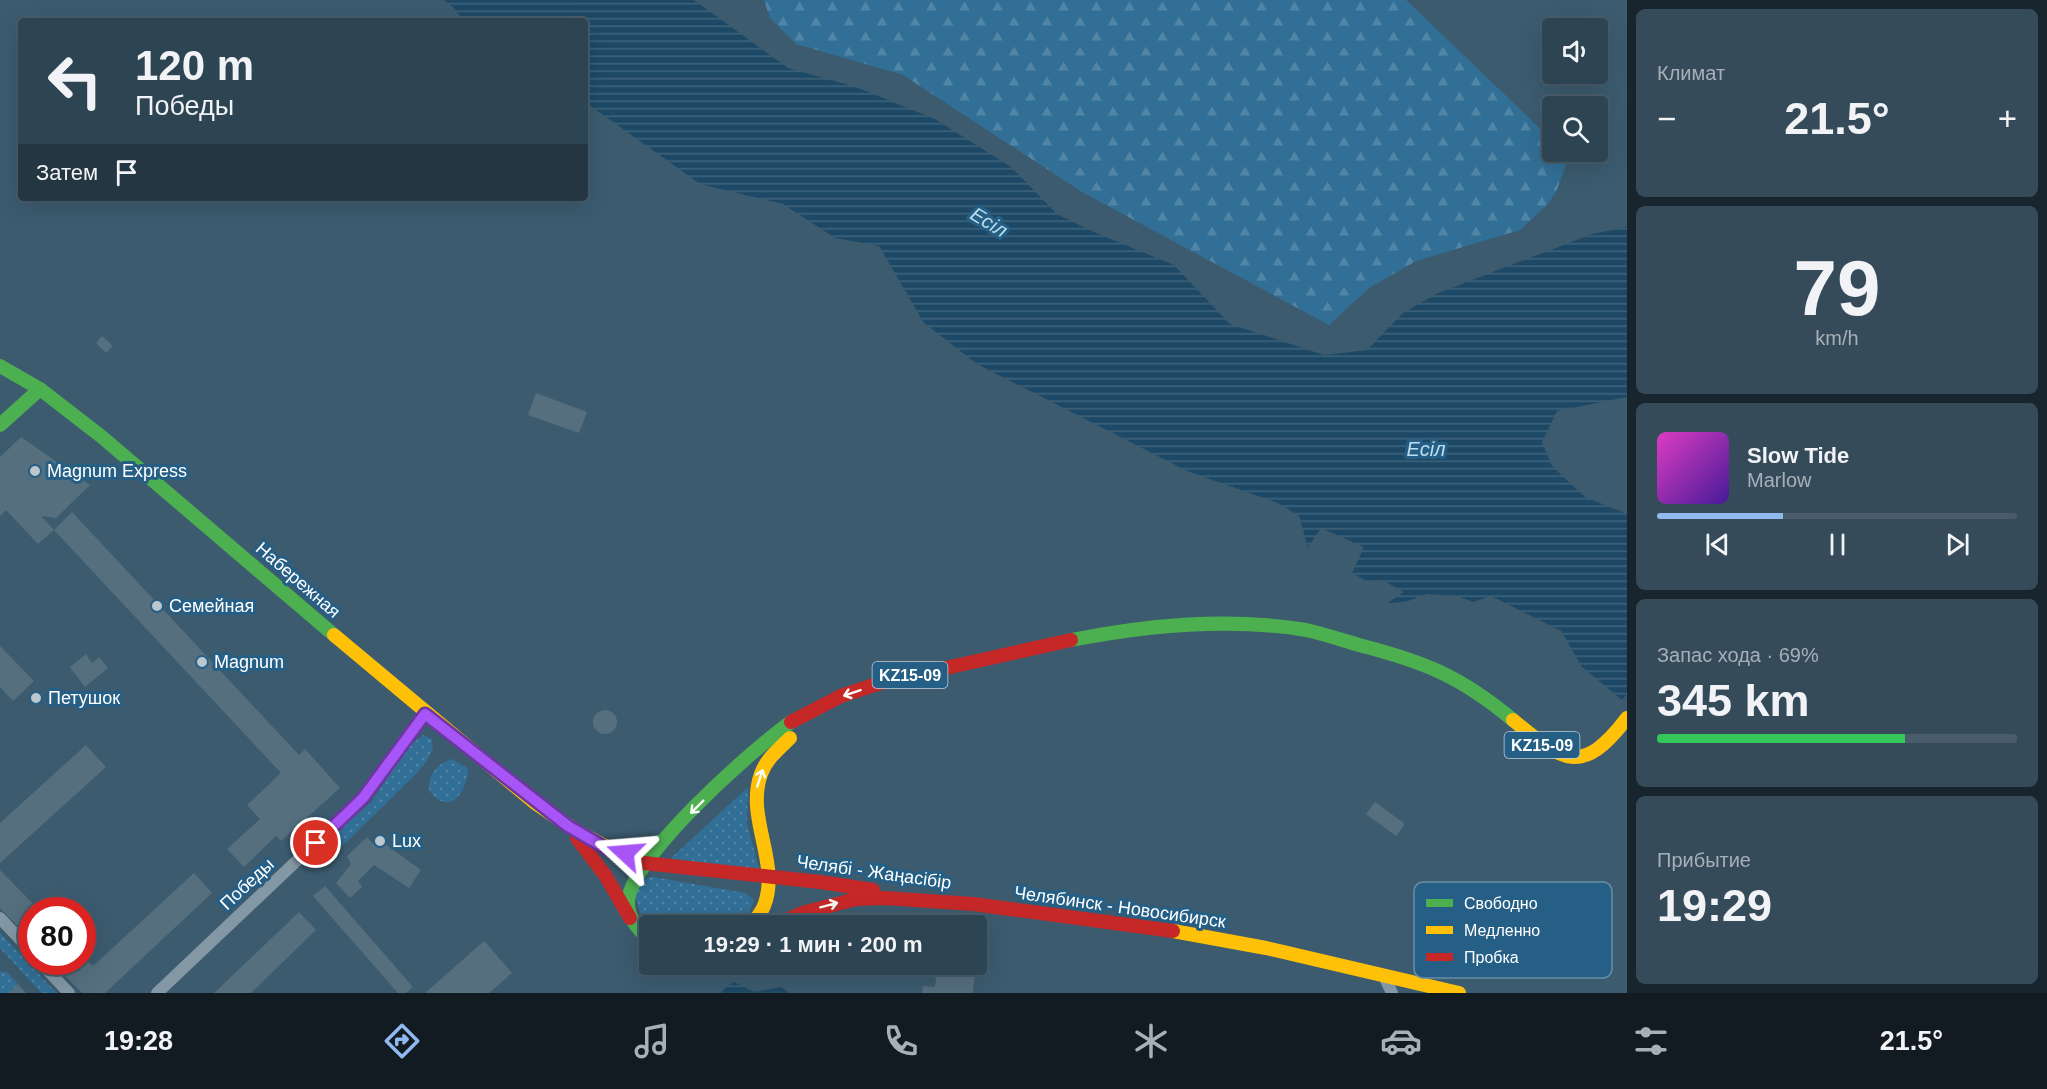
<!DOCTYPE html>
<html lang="ru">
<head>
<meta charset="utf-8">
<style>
  :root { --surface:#2d4453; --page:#354b5a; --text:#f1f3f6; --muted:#a7b0b8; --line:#485c6a; --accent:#90b9f0 }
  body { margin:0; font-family:Arial,sans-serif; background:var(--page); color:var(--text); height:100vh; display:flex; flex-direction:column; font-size:22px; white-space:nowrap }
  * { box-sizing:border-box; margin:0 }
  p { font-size:20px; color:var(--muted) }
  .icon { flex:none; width:33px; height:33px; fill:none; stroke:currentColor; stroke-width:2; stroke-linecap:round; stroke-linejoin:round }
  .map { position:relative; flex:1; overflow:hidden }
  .sheet { display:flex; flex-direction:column; gap:9px; padding:9px; background:#19252e; width:420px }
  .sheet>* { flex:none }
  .hud { position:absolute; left:18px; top:18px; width:570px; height:183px; border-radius:6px; box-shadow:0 6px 24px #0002,0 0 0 2px var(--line); background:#2d4453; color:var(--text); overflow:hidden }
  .tools { position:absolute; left:1542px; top:18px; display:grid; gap:12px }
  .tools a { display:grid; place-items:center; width:66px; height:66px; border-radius:6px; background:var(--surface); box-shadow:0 6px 24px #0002,0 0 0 2px var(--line); font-size:30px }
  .speed { position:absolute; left:18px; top:897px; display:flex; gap:12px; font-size:30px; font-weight:700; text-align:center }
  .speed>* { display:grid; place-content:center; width:78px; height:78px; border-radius:50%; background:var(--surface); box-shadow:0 6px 24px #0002,0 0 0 2px var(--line); line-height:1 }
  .speed .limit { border:9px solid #d22; background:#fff; color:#111 }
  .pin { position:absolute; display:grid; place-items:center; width:51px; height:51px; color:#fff; margin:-26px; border:3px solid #fff; border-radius:50%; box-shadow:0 2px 6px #0007 }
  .me { position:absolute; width:66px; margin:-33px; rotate:289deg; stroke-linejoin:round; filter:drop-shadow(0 0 4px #0008) }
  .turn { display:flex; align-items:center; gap:21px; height:126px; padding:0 18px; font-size:27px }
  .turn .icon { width:78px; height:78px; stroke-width:2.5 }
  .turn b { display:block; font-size:42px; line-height:51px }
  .then { display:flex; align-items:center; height:57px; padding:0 18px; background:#0003; gap:12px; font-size:22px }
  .big { font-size:45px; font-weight:600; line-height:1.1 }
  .sheet .widget { flex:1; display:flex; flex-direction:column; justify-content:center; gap:9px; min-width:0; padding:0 21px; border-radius:9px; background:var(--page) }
  .sheet .dial { align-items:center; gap:0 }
  .dial b { font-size:78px; line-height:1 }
  .song { display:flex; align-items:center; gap:18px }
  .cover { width:72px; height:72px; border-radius:9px; background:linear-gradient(135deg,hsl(310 70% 55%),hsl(260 70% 35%)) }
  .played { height:6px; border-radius:3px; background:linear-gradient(90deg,var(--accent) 35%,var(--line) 35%) }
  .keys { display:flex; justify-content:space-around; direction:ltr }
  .heat { display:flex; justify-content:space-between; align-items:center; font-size:33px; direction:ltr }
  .charge { height:9px; border-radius:4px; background:linear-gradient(90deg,#34c759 69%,var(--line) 0) }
  .trip { position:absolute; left:639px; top:915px; width:348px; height:60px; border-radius:6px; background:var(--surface); box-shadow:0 6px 24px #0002,0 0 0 2px var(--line); font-weight:600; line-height:60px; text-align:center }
  .tab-bar { display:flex; height:96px; justify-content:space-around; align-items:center; background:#121b21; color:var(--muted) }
  .tab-bar .icon { width:42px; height:42px }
  .tab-bar .selected { color:var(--accent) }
  .tab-bar b { font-size:27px; color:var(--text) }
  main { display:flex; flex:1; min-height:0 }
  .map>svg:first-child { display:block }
</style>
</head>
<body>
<main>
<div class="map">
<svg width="1627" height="993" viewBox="0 0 1627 993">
  <defs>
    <pattern id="grass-dots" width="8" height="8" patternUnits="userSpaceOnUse" patternTransform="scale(1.5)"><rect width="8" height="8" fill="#326f96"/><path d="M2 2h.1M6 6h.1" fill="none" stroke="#5185a6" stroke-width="1.8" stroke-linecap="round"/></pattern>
    <pattern id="forest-firs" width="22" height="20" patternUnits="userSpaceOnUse" patternTransform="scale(1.5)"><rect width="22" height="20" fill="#326f96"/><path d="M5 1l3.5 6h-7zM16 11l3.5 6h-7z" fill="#5185a6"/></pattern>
    <pattern id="water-rules" width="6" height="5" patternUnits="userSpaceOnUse" patternTransform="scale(1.5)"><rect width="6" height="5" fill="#1e4966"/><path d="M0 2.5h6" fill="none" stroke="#40647d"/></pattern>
  </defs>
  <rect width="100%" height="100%" fill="#3c5b6f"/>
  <!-- grass -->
  <g fill="url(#grass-dots)">
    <path d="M423,735L432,739L433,748L427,761L413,777L330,858L327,849L329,840L372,801L408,747Z"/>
    <path d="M452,759L468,768C468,781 460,807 441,801C437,799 432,794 429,791C428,775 436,764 452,759Z"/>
    <path d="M748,787L747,823L760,873L666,863Z"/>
    <path d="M653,877L745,893L754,900L745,925L650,926L643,921L634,893L646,878Z"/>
    <path d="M0,933L57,993H41L0,948Z"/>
    <path d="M0,972H7L18,984L9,993H0Z"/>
  </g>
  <!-- forest -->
  <path fill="url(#forest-firs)" d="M764,0H1406L1552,140V152H1565L1569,156L1557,190L1547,205L1520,230L1416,261L1369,288L1329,325L1082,192L903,75L796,44L770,18Z"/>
  <!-- water -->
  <g fill="url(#water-rules)">
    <path d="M444,0H694L788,68L856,87L935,119L1011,167L1057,214L1094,232L1174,265L1230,324L1324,355L1367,350L1403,313L1438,293L1592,234L1627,227V397L1557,411L1542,442L1552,466L1585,497L1627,514V694L1622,700L1582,667L1561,631L1491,596L1473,602L1457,596L1427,594L1408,601L1386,604L1404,592L1382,580L1368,582L1352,573L1364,547L1321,528L1308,548L1299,516L1278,503L1187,471L977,364L924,323L879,246L835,238L783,204L700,184L585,102V21H464L453,7Z"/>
    <path d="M734,982L754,992L781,987L789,993H721L727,986Z"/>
  </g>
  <!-- building -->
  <g fill="#556f7f">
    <path d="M102,336L113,346L106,353L96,343Z"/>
    <path d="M536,393L587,412L579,433L528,415Z"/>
    <path d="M21,437L90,485L56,518L41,516L54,530L38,544L6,510L0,516V457Z"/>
    <path d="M72,512L299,755L305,749L340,788L281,841L276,836L244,867L227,849L260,819L247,805L281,773L54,530Z"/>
    <path d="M0,646L34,681L13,701L0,687Z"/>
    <path d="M86,654L92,663L99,657L108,668L85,687L70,667Z"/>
    <circle cx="605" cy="722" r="12"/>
    <path d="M86,745L106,767L0,863V823Z"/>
    <path d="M1375,802L1405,824L1396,836L1366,814Z"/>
    <path d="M367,837L373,844H385L421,870L409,888L374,865L358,881L362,887L350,898L336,883L351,864L347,856Z"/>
    <path d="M0,870L39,910H32V941L0,908Z"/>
    <path d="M194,873L212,893L105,993H82L52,962H82V956L93,966Z"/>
    <path d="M325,886L413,987L406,993H398L313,896Z"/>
    <path d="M299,912L316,930L251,993H214Z"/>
    <path d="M484,941L512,973L489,993H425Z"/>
    <path d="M938,964H976L973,993H922L923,986L935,987Z"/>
    <path d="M18,984L26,993H9Z"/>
  </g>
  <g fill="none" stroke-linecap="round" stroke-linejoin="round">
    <!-- street -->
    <g stroke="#8397a5" stroke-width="12">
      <path d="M0,918L32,952"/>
      <path d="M40,962L69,993"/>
      <path d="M1384,976L1392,993"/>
      <path d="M157,993L363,798L425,714"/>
    </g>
    <!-- fast -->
    <g stroke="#4caf50" stroke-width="14">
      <path d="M0,366L40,389L102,437L334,635"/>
      <path d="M0,425L40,389"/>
      <path d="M1071,640C1148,625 1228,617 1306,630C1324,634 1342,640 1359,645C1425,662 1460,676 1513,720"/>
      <path d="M609,850C628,853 643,853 659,842"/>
      <path d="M650,941C639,930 628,919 628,903C628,859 754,748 791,722"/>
    </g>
    <!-- slow -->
    <g stroke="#ffc107" stroke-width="14">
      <path d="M334,635L535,803L578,832L624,856"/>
      <path d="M1513,720C1563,762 1582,777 1627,718"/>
      <path d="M751,926C755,920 761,913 764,906C781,863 745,818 761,774C766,759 779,749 790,738"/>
      <path d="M1173,931L1266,948L1459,993"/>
    </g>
    <!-- jam -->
    <g stroke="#c62828" stroke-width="14">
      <path d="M791,722L841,696L883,682L1071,640"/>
      <path d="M577,838L605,875L630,918"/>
      <path d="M644,863L820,882L873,890"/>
      <path d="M774,926L802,913L856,899L884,898L973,904L1173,931"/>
    </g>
  </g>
  <!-- one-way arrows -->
  <defs><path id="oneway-shaft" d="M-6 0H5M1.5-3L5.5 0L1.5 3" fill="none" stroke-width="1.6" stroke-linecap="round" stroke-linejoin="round" transform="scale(1.5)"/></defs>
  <g stroke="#f6fbf6">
    <use href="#oneway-shaft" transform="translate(852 693) rotate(161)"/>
    <use href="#oneway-shaft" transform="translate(760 778) rotate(-72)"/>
    <use href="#oneway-shaft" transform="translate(697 807) rotate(135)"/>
    <use href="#oneway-shaft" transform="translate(829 905) rotate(-15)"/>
  </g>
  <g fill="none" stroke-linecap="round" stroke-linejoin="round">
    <!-- route casing -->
    <g stroke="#6d37a1" stroke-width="15">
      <path id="route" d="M316,843L363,798L425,714L568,826L609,850L625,853"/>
    </g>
    <!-- route -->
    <use href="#route" stroke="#a855f7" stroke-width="10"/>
  </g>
  <!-- markers -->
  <g fill="#bbc6cd" stroke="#265f85" stroke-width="2">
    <circle cx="35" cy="471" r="6"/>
    <circle cx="157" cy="606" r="6"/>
    <circle cx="202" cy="662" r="6"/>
    <circle cx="36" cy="698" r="6"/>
    <circle cx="380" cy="841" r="6"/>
  </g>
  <g text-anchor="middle" stroke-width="6" stroke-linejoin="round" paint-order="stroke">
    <!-- shield labels -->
    <g fill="#265f85" stroke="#becfda" stroke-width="1.5">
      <rect x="872.5" y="662" width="75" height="26" rx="4.5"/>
      <rect x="1504.5" y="732" width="75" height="26" rx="4.5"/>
    </g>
    <g font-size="16" font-weight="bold" fill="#fff">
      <text x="910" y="681">KZ15-09</text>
      <text x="1542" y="751">KZ15-09</text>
    </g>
    <!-- poi labels -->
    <g font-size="18" fill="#fff" stroke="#265f85" text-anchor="start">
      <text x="47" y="477">Magnum Express</text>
      <text x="169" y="612">Семейная</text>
      <text x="214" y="668">Magnum</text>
      <text x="48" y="704">Петушок</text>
      <text x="392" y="847">Lux</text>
    </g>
    <!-- street labels -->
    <g font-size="18" fill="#fff" stroke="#265f85">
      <text transform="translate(298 580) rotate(41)" y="6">Набережная</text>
      <text transform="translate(874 872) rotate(8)" y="6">Челябі - Жаңасібір</text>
      <text transform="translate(247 884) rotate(-43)" y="6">Победы</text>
      <text transform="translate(1120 907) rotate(8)" y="6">Челябинск - Новосибирск</text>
    </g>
    <!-- water labels -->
    <g font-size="20" font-style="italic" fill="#bcdcef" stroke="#265f85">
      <text transform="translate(989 222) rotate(31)" y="7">Есіл</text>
      <text x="1426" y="456">Есіл</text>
    </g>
  </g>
  <!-- legend -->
  <rect x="1414" y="882" width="198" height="96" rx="9" fill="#265f85" stroke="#678faa" stroke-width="1.5"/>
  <rect x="1426" y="899" width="27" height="8" fill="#4caf50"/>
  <rect x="1426" y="926" width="27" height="8" fill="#ffc107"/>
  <rect x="1426" y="953" width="27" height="8" fill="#c62828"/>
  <g font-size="16" fill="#fff">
    <text x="1464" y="909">Свободно</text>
    <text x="1464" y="936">Медленно</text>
    <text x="1464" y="963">Пробка</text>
  </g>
</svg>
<div class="tools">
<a><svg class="icon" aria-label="sound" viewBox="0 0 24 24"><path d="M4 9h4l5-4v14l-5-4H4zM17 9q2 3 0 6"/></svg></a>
<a><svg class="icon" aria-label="search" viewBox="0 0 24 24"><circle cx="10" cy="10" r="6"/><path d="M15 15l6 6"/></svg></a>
</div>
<div class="speed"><div class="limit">80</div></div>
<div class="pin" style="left:316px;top:843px;background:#d93025"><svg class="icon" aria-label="arrive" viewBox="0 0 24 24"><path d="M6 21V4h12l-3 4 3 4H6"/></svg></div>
<svg class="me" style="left:625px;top:853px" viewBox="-20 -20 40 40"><path d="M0-17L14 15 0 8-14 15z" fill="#a855f7" stroke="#fff" stroke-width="4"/></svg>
<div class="trip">19:29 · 1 мин · 200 m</div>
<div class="hud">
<div class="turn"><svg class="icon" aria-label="left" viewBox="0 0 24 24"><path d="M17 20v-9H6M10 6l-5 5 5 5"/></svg><div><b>120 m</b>Победы</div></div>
<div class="then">Затем<svg class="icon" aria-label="arrive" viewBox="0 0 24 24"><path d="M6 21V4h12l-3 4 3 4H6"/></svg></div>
</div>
</div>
<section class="sheet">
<div class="widget"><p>Климат</p>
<div class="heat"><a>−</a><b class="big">21.5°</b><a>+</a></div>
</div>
<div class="widget dial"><b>79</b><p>km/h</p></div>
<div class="widget">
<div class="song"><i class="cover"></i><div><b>Slow Tide</b><p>Marlow</p></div></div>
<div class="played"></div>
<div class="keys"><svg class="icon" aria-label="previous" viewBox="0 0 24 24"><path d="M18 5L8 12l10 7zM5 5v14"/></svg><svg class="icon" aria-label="pause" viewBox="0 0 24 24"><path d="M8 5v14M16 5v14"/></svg><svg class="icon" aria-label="next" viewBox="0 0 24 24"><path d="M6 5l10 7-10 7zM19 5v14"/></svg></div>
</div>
<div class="widget"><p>Запас хода · 69%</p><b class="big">345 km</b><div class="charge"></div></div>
<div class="widget"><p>Прибытие</p><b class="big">19:29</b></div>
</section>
</main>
<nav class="tab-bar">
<b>19:28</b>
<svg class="icon selected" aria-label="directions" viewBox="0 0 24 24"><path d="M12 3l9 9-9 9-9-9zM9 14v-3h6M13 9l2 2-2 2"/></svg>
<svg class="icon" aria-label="music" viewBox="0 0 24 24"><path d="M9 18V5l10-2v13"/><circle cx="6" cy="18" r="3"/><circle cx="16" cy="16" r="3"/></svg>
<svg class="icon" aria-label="phone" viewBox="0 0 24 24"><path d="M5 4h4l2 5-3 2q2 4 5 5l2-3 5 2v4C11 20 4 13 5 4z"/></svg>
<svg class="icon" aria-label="climate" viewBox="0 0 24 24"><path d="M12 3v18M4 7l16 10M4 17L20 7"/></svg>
<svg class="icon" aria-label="car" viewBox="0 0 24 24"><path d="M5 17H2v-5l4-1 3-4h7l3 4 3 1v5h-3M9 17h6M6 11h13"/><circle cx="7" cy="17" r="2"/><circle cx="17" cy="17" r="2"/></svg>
<svg class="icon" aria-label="filters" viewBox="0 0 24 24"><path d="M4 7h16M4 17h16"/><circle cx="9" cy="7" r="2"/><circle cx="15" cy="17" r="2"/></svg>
<b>21.5°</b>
</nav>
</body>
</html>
